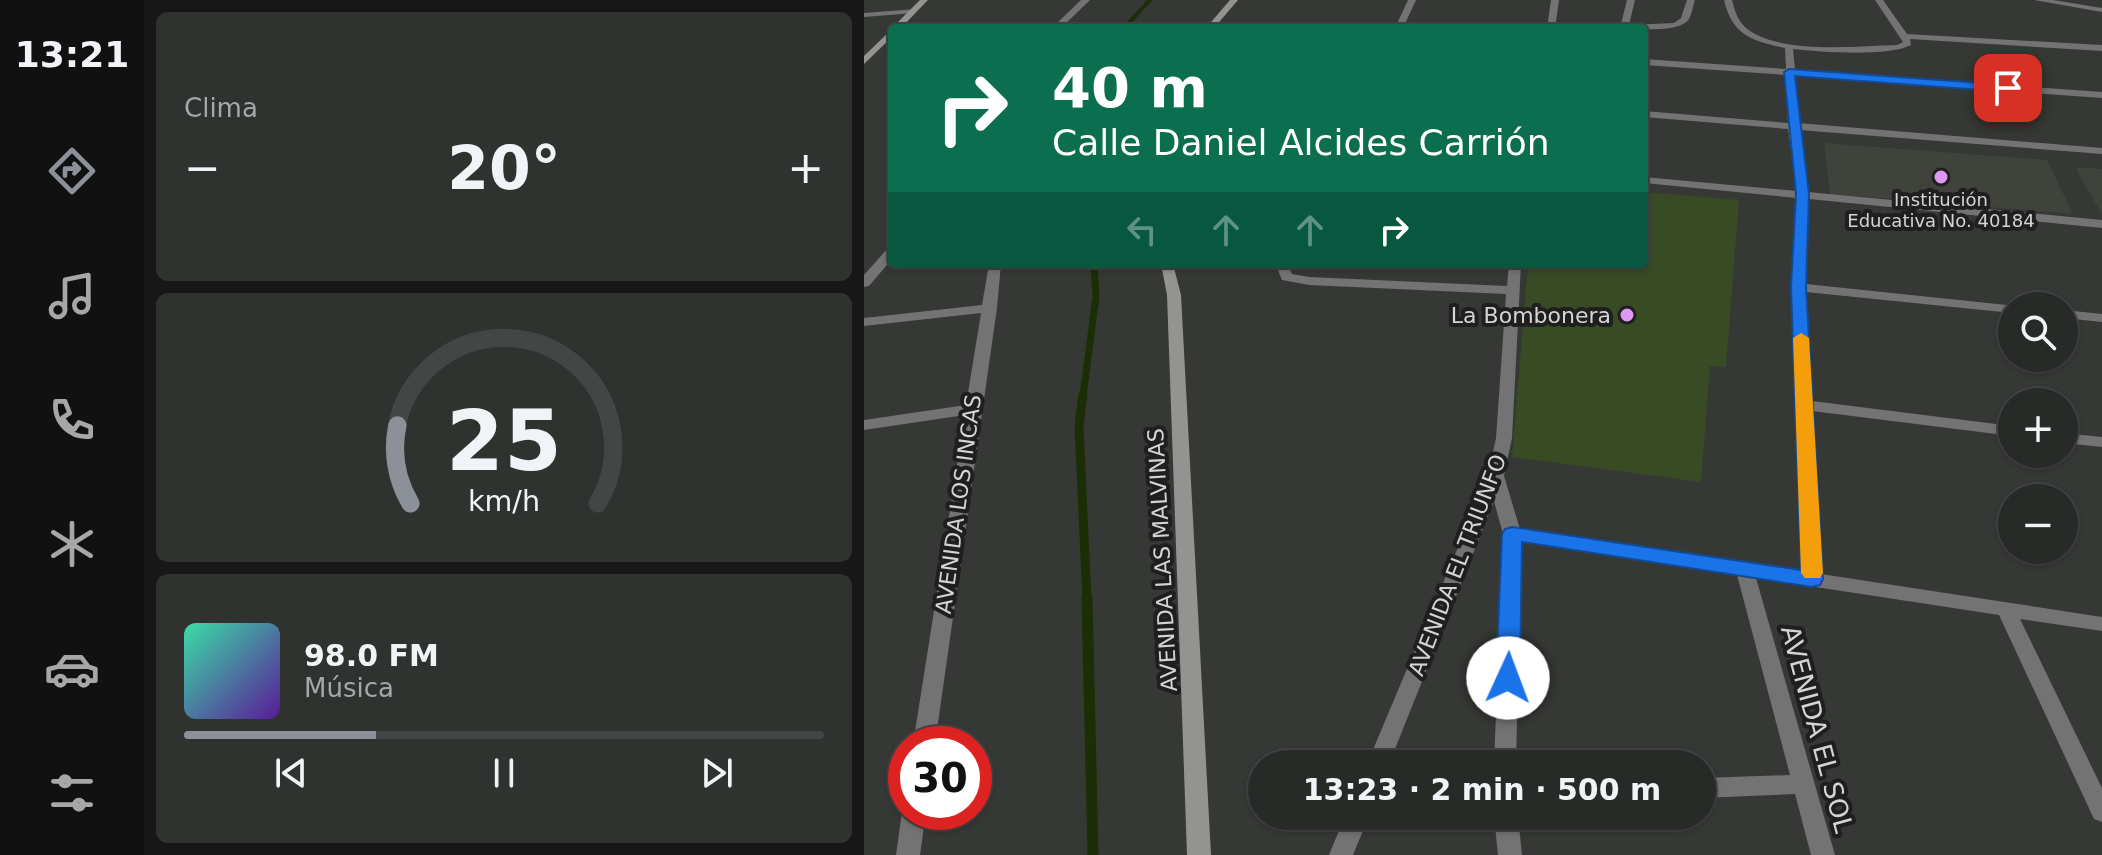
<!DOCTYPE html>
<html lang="es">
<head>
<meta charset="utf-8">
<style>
  :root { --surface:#282a28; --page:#303230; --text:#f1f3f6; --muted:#a5a7a8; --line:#444645; --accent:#8c9099 }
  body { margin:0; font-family:"DejaVu Sans",sans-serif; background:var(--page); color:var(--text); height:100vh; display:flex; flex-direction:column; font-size:30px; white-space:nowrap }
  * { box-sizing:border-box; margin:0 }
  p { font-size:26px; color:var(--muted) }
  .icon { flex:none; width:44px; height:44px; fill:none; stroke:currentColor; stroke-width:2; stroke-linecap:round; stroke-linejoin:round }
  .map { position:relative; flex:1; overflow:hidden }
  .details { display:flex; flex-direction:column; gap:12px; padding:12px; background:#161716; width:720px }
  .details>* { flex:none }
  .hud { position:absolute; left:24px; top:24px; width:760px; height:244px; border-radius:8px; box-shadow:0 2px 6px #0004,0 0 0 2px var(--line); background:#0b6e4f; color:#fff; overflow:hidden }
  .fabs { position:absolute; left:1134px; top:292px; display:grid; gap:16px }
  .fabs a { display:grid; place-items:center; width:80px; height:80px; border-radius:50%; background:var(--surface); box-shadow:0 2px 6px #0004,0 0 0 2px var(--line); font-size:40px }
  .speed { position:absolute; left:24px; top:726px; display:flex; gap:16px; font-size:40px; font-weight:700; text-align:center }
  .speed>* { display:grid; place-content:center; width:104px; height:104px; border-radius:50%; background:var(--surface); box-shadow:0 2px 6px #0004,0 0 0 2px var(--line); line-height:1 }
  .speed .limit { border:12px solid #d22; background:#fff; color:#111 }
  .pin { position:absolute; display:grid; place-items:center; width:68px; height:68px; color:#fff; margin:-34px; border-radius:16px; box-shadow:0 4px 12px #0006 }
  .me { position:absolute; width:88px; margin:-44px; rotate:2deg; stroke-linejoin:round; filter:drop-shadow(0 0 6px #0008) }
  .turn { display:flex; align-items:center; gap:28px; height:168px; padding:0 32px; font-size:36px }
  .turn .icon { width:104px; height:104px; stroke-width:2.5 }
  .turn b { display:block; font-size:56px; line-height:68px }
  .lanes { display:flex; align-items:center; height:76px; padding:0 32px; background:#0003; justify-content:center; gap:40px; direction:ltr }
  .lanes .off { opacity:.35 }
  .big { font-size:60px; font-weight:800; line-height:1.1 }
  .details .tile { flex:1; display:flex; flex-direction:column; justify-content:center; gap:12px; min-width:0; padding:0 28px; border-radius:12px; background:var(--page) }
  .details .dial { align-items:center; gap:0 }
  .dial svg { height:208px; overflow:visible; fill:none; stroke:var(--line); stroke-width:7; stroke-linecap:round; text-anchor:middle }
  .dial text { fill:var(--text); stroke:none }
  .song { display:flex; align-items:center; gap:24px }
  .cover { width:96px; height:96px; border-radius:12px; background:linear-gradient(135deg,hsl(160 70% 55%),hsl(270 70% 35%)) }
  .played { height:8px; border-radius:4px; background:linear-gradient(90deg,var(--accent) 30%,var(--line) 30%) }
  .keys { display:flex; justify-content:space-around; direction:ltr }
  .heat { display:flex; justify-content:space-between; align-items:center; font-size:44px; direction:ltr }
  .trip { position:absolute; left:384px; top:750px; width:468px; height:80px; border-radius:40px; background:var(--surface); box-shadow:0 2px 6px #0004,0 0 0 2px var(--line); font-weight:800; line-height:80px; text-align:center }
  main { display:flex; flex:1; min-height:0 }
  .tab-bar { display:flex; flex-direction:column; width:144px; justify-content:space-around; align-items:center; background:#101110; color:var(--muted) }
  .tab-bar .icon { width:56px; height:56px }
  .tab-bar .active { color:var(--accent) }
  .tab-bar b { font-size:36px; color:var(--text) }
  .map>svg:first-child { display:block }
</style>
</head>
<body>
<main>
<nav class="tab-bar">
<b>13:21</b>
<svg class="icon active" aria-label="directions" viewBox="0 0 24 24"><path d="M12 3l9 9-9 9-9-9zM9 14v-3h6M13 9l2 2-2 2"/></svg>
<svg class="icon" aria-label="music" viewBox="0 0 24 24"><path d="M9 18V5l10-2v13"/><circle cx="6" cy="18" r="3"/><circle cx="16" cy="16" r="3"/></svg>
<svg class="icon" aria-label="phone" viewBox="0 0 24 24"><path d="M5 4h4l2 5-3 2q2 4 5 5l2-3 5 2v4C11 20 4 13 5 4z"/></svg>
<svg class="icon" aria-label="climate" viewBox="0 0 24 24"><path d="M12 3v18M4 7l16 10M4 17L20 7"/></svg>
<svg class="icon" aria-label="car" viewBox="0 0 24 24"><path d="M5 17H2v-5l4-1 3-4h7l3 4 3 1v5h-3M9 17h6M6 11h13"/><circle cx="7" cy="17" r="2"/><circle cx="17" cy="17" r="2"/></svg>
<svg class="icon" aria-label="filters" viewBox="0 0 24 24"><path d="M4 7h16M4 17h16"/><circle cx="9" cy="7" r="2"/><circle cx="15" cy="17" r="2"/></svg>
</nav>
<section class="details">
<div class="tile"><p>Clima</p>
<div class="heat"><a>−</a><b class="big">20°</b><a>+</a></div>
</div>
<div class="tile dial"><svg viewBox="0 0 100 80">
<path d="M14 69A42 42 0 1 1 86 69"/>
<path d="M14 69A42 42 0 0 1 9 39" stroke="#8c9099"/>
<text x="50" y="56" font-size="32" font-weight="700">25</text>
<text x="50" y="72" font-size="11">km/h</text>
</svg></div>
<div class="tile">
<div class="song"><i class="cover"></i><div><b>98.0 FM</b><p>Música</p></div></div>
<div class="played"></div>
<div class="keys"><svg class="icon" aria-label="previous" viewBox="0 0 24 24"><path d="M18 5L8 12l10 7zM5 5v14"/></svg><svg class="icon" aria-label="pause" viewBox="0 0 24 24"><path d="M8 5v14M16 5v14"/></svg><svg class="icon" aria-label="next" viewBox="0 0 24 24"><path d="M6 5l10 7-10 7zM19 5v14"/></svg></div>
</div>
</section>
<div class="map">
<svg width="1238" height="855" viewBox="0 0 1238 855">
  <rect width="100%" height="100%" fill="#363835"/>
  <!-- built -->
  <g fill="#3f433b">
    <path d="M960,143L1183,160L1209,214L966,194Z"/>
    <path d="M1212,167L1238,169V214L1215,175Z"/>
  </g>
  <!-- green -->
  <path fill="#384b25" d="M780,192L875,200L862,367L846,366L837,482L648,457L664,264H780Z"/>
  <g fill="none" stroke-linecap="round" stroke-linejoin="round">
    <!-- stream-far3 -->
    <path stroke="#1c2e05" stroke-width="4" d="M260,28L286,0"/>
    <!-- stream-far2 -->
    <path stroke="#1c2e05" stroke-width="7" d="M219,396L232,296L230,264"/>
    <!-- stream-far1 -->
    <path stroke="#1c2e05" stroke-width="9" d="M219,394L215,426L223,600"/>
    <!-- stream -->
    <path stroke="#1c2e05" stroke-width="11" d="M223,598L229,855"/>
    <!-- street -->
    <g fill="#727372" fill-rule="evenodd">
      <path d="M217,0H226L197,28H188Z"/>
      <path d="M544,0H552L539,28H531Z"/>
      <path d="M687,0H695L691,28H683Z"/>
      <path d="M763,0H771L765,25L810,23L817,18L823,0H831C829,5 828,14 825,19C815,34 771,28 756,28Z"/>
      <path d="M860,0H868C871,11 873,19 881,27C912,55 994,46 1033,45L1039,42L1011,0H1019L1043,34L1238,45V51L1046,39L1047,45C1024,57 957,52 929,49L931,70L1238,92V98L931,76L934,123L1238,148V154L935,130L944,192L1238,220V228L945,199L942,284L1152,306H1148V313L942,292L948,401L1148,426V436L948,411L957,574L1238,617V631L1156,619L1238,788V822L1230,819L1135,615L892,578L971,855H947L931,794L838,798V778L926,775L873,575L657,541L652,764H630L639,534L630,501L525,764H503L624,476L632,438L642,294L445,285L418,280L414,270L417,264H429L426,270L428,274L445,277L643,286L645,264H657L648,438L640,476L656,529L938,572L928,287L933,198L780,183V177L933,191L924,129L780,117V111L924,123L922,75L780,65V59L922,69L921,48C888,41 868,35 860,0Z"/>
      <path d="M1170,0H1189L1238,8V12Z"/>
      <path d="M53,9L50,13L0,17V13Z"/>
      <path d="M28,247V259L5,286L0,287V275L24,248Z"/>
      <path d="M125,264H137L133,308L71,744H49L101,415L0,430V420L102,405L117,313L0,326V318L118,305Z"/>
      <path d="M1200,310L1238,314V322L1200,318Z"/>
      <path d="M1200,433L1238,437V447L1200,443Z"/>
      <path d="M42,805V812H62L56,855H32L38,812Z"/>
      <path d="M481,816H505L489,855H465Z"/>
      <path d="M630,816H654L658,855H634Z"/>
    </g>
    <!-- secondary -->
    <g fill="#939492" fill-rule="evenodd">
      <path d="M56,0H64L37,28H28Z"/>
      <path d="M366,0H374L350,28H342Z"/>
      <path d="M28,29V37L0,64V56Z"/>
      <path d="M297,264H309L317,295L347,855H323L303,295Z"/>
    </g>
  </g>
  <!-- route -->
  <path fill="#1a73e8" stroke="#114b97" stroke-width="2" d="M925,69L1144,85L1150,88L1144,92L931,76L945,194L942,287L959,579L956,585L948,587L658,542L656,678L652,684L644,687L635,684L632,678L638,534L641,529L648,527L937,570L927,287L932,194L920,72Z"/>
  <!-- slow -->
  <path fill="#f59e0b" d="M937,333L945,338L959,573L956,578H941L937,573L929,338Z"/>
  <!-- markers -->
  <g fill="#de98f2" stroke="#1e1f1e" stroke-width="3">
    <circle cx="1077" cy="177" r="8"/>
    <circle cx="763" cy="315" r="8"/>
  </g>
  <g text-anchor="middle" stroke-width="8" stroke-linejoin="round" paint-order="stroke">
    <!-- far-poi labels -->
    <g font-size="18" fill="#d3d4d3" stroke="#1e1f1e">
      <text x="1077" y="206">Institución<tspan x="1077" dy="21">Educativa No. 40184</tspan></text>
    </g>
    <!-- poi labels -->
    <g font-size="22" fill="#d3d4d3" stroke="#1e1f1e" text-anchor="end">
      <text x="747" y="323">La Bombonera</text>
    </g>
    <!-- street labels -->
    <g font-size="22" fill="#d3d4d3" stroke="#1e1f1e">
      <text transform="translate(94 504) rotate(-82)" y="8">AVENIDA LOS INCAS</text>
      <text transform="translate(298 560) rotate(-93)" y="8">AVENIDA LAS MALVINAS</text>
      <text transform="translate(593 565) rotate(-69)" y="8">AVENIDA EL TRIUNFO</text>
    </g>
    <!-- near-street labels -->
    <g font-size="26" fill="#d3d4d3" stroke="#1e1f1e">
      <text transform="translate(953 729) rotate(75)" y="9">AVENIDA EL SOL</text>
    </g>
  </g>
</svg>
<div class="fabs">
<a><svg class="icon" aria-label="search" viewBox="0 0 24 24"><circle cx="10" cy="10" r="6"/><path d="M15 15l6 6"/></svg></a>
<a>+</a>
<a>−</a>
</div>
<div class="speed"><div class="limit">30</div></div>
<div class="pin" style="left:1144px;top:88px;background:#d93025"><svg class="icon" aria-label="arrive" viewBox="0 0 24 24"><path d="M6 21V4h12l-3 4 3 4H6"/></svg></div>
<svg class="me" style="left:644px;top:678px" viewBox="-20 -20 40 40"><circle r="19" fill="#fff"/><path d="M0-13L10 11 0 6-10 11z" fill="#1a73e8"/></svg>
<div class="trip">13:23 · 2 min · 500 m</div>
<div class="hud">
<div class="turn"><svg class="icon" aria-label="right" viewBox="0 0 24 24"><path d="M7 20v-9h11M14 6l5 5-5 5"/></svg><div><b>40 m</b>Calle Daniel Alcides Carrión</div></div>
<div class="lanes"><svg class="icon off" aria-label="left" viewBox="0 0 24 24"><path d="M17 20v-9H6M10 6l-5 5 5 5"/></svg><svg class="icon off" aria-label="ahead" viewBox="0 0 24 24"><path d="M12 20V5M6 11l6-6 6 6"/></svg><svg class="icon off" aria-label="ahead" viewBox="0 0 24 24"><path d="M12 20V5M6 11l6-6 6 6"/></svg><svg class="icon" aria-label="right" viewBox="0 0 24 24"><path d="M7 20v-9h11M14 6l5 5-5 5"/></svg></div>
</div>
</div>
</main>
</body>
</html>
